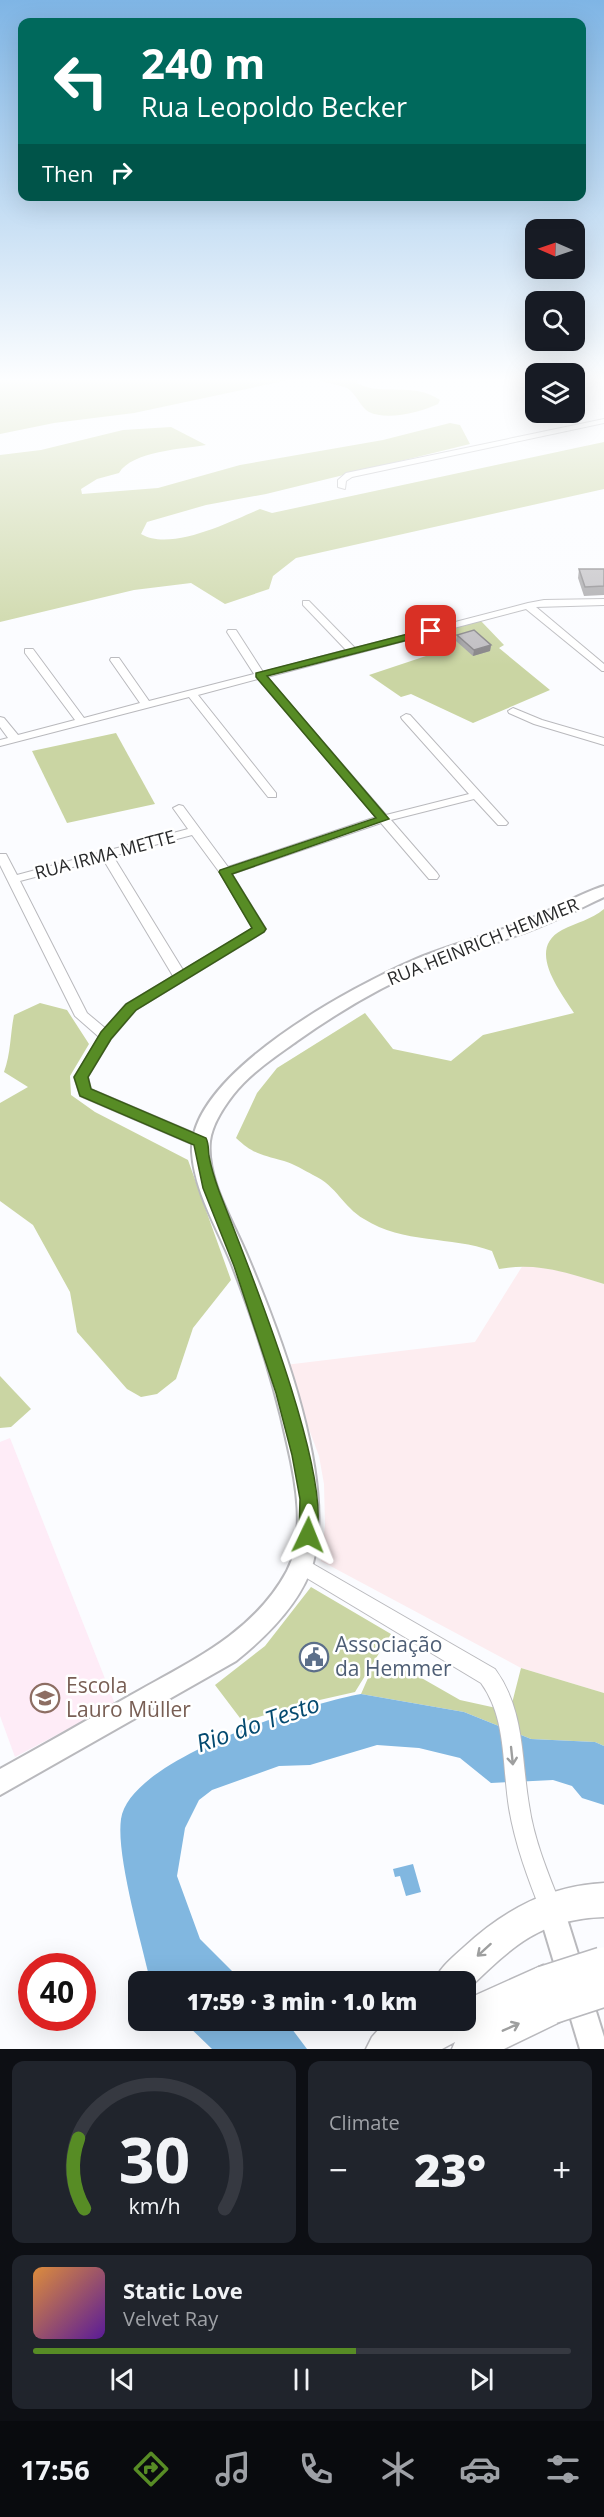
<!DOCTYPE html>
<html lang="en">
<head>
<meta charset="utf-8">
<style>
  :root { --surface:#171b24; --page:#20242c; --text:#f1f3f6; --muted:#9ea1a6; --line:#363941; --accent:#578c25 }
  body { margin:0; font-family:"Open Sans",sans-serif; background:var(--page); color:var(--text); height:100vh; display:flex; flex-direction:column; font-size:22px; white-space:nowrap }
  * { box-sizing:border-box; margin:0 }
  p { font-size:20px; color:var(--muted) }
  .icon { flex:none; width:33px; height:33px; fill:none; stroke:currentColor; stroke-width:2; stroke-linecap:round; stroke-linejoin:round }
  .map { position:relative; height:2049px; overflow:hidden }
  .drawer { display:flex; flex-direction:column; gap:12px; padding:12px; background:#0d0f14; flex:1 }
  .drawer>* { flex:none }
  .banner { position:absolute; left:18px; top:18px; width:568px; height:183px; border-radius:12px; box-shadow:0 6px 24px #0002; background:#00695c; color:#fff; overflow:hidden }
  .needle { width:39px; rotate:272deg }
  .buttons { position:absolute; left:525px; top:219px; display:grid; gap:12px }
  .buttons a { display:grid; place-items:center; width:60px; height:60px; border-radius:12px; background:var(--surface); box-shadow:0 6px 24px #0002; font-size:30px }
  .speed { position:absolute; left:18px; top:1953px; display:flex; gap:12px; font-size:30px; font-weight:700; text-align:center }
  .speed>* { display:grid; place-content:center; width:78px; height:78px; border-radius:50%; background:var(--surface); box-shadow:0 6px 24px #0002; line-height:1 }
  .speed .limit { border:9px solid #d22; background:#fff; color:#111 }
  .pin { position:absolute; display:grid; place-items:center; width:51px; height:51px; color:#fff; margin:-26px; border-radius:12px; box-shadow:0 3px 9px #0006 }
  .me { position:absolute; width:66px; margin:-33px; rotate:2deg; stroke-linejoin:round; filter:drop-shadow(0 0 4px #0008) }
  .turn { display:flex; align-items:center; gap:21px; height:126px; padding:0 24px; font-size:27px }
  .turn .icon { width:78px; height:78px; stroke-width:2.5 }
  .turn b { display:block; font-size:42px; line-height:51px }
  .then { display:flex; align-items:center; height:57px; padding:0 24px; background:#0003; gap:12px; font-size:22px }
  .big { font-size:45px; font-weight:800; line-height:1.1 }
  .drawer .card { flex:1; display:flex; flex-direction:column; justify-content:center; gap:9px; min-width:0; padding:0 21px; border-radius:12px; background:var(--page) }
  .drawer .dial { align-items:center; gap:0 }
  .dial svg { height:156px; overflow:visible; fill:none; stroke:var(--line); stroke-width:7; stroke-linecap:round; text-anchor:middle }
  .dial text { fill:var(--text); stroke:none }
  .song { display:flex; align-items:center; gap:18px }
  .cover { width:72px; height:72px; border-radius:9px; background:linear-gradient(135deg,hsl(30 70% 55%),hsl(270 70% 35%)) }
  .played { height:6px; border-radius:3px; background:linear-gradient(90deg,var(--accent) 60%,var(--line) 60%) }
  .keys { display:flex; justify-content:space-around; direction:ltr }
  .heat { display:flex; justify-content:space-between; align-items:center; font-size:33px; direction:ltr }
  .drawer .tiles { flex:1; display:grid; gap:12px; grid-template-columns:1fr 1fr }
  .card:last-child { grid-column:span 2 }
  .trip { position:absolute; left:128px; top:1971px; width:348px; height:60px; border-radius:12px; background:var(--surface); box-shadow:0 6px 24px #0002; font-weight:800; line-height:60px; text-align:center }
  .tabs { display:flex; height:96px; justify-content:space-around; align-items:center; background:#090b0e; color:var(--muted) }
  .tabs .icon { width:42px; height:42px }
  .tabs .current { color:var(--accent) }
  .tabs b { font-size:27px; color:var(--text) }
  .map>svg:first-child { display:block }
</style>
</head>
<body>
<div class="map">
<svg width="604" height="2049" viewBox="0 0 604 2049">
  <rect width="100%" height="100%" fill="#fbfcff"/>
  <!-- industrial -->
  <path fill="#fdedf0" d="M523,1265L564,1271L604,1284V1693L521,1668L321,1561L325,1525L324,1484L319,1456L285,1365L475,1342Z"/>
  <!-- education -->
  <path fill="#feecf7" d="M10,1438L115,1704L15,1757L0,1716V1442Z"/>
  <!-- green -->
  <g fill="#cad5a3">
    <path d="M0,379H293L134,413L54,423L0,434Z"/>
    <path d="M315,379H357V383C383,397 412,381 440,400L438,404C421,412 387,421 369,412C360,407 356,393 347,388C337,384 325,383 315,379Z"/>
    <path d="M450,423L460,425L470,444L266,494L206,505L147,522L141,534C171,552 231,521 260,509L272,513L604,442V489L296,558L273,576L269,589L225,604L191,583L134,590L0,622V455L41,450L123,430L171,427L206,445C183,449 132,451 119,473L97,479L81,489L82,494L158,488L240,465L383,440Z"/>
    <path d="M481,621L504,645L499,648L550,690L473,723L411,694L401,697L369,675L435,653L418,638Z"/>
    <path d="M116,733L155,804L67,823L32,751Z"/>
    <path d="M604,909V1284C568,1273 537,1262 499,1269L492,1251C451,1236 403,1244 364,1219C343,1207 337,1186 313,1175C304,1170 294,1164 284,1161C262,1155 253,1154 236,1138L257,1093L277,1068L365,1013L393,1049L451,1061L483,1035L574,1013C560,991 526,949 562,930C577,922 591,920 604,909Z"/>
    <path d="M40,1003L67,1010L89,1044L70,1076L71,1095L95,1112L188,1160L231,1280L193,1328L176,1379L157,1394L141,1397L127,1389L77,1332L70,1292L33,1225L0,1201V1103L28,1087L4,1072C11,1053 10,1035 14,1015Z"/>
    <path d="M0,1376L31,1409L11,1427L0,1428Z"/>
    <path d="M311,1587L391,1634L355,1692L293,1706L243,1722L215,1685L265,1646Z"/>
    <path d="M395,1666L418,1676L460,1700L510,1711L521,1668L604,1693V1746L595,1742L531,1739L464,1712L361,1694L372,1669Z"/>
  </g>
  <!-- water -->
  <g fill="#81b7e0">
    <path d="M361,1694L464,1712L531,1739L595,1742L604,1746V1805L582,1798L572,1786L553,1780L491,1783L460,1758L419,1748L377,1745L310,1765L279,1766L212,1790L199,1800L185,1828L177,1876L200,1939L242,1981H153L149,1976C140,1937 116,1854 121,1819C130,1758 307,1704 361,1694Z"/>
    <path d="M413,1864L421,1892L406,1896L400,1876L395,1877L393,1869Z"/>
    <path d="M183,2021H286L307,2049H212Z"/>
  </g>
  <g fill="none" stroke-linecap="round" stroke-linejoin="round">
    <!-- minor casing -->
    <g stroke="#b9b9bd" stroke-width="2">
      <g id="minor">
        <path d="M604,419V423L352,477L346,481L345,489L338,487V480L346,473Z"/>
        <path d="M604,599V605L536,607L604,664V671H602L526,609L267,677L386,815L469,794L402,719L401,717L406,714L410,715L508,823L506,825H498L474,799L391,820L437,873L439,876L437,879H429L381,823L232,874L266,929L264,932L136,1010L111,1039L88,1077L91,1089L206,1138L208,1142L206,1146H196L80,1096L74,1077L99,1037L75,1016L0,865V854H6L17,875L188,829L173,808L179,805L183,806L228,867L376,817L258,679L198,695L276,793V797H268L189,697L0,746V740L8,738L0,727V717L4,718L18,735L75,720L25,653V649H33L84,718L140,703L110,660L111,658H119L149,701L254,674L227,632L228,630H236L263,672L346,650L303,605V601H309L355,648L528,603L544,600ZM192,835L220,873L253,928L183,970L113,856ZM103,859L173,976L126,1004L105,1028L87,1013L20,881Z"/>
        <path d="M513,708L542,720L604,738V745L534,724L509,713L508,711Z"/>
        <path d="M301,1557L495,1669C525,1710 521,1758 529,1805C534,1840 548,1873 561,1906L558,1914L550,1917L542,1914C528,1879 515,1844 509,1808C502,1765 507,1719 481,1683L295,1571L292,1565L295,1559Z"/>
      </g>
    </g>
    <!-- tertiary casing -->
    <g stroke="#b9b9bd" stroke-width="4">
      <g id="tertiary">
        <path d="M604,886V897C577,910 551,923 523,933C492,945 459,953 429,966C382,986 338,1012 297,1041C275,1057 250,1073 233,1095C223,1108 212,1125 210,1141C206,1179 233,1221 247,1255C281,1335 336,1478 313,1563C301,1603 267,1636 236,1661L0,1795V1769C44,1745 87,1720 131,1695C189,1662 253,1634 287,1571C306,1535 296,1481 287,1443C274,1381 254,1321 231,1262C217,1228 194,1190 192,1152C188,1074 353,986 416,959C450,945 486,936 520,923C549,913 575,895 604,886Z"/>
        <path d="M550,1893L559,1897L563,1906L604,2037V2049H580L537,1906L541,1897Z"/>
      </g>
    </g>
    <!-- primary casing -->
    <g stroke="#b9b9bd" stroke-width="3">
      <g id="primary">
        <path d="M604,1883V1917C538,1919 510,1949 465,1992V1982H434C440,1967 452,1958 464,1947C504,1910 548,1886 604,1883Z"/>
        <path d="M543,1965L555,1970L560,1982L556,1992L564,1996L569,2008L564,2020L504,2049H452L455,2042L442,2049H366L372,2037L387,2020H465V2000Z"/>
      </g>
    </g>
    <!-- minor -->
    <use href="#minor" fill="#fff" fill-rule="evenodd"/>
    <!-- tertiary -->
    <use href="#tertiary" fill="#fff" fill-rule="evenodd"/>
    <!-- primary -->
    <use href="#primary" fill="#fff" fill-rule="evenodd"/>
    <!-- primary-bridge casing -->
    <g stroke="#b9b9bd" stroke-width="34" stroke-linecap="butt">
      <g id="primary-bridge">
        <path d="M543,1982L602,1963"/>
        <path d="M552,2008L604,1991"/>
      </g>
    </g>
    <!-- primary-bridge -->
    <use href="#primary-bridge" stroke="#fff" stroke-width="31"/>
  </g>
  <!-- wall -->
  <g fill="#a4a3a6">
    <path d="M579,569H604V595L584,596L578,578Z"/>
    <path d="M457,635L491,645L490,651L473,656L456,641Z"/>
  </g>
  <!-- shaded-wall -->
  <path fill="#868487" d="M491,645L490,651L473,656L474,650Z"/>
  <!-- building -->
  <g fill="#bfbdc1" stroke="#868487" stroke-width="1.5">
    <path d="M579,569H604V586L585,587Z"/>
    <path d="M474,630L491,645L474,650L457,635Z"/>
  </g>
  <!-- one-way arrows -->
  <defs><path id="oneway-shaft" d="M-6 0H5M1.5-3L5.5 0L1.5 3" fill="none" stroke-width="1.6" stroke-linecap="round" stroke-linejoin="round" transform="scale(1.5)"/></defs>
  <g stroke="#9e9f9f">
    <use href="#oneway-shaft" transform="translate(512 1756) rotate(84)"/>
    <use href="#oneway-shaft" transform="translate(484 1950) rotate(138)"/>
    <use href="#oneway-shaft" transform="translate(511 2027) rotate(-24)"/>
  </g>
  <!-- sky -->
  <linearGradient id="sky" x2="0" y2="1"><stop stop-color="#7fb5e5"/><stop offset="0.57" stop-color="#fdfeff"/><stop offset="1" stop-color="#fdfeff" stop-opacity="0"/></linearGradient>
  <rect width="604" height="666" fill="url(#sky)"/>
  <!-- route -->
  <path fill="#578c25" stroke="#395b18" stroke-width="1.5" d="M431,628L436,631L435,633L267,676L389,819L232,874L266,929L264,932L136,1010L111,1039L88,1077L91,1089L206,1138C209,1144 208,1149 209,1156C211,1167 215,1180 219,1191C243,1253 339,1486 314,1541L308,1543L302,1541L299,1535L300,1499L292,1455L276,1393L234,1266L203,1188L194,1145L80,1096L74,1077L101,1032L126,1004L252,928L219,872L220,870L376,818L256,677V673Z"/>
  <!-- icons -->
  <defs>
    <g id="civic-ring" transform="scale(1.5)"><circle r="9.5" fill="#fff" stroke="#5c6f8a" stroke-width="1.5"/><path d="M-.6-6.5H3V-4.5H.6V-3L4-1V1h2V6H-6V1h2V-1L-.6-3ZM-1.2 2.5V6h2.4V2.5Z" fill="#5c6f8a"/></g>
    <g id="school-ring" transform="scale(1.5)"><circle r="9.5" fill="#fff" stroke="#8d6e63" stroke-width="1.5"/><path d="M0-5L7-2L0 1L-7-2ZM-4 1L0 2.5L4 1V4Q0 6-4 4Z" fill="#8d6e63"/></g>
  </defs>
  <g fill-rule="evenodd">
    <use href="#civic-ring" x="314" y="1657"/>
    <use href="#school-ring" x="45" y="1698"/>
  </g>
  <g text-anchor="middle" stroke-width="5" stroke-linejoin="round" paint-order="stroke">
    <!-- street labels -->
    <g font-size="18" fill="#28292a" stroke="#fff">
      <text transform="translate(105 855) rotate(-15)" y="6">RUA IRMA METTE</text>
      <text transform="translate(483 942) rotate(-22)" y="6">RUA HEINRICH HEMMER</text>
    </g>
    <!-- near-service labels -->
    <g font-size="21" fill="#4e5e75" stroke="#fff" text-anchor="start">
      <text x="335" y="1652">Associação<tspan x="335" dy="24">da Hemmer</tspan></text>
    </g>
    <!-- near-education labels -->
    <g font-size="21" fill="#785e54" stroke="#fff" text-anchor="start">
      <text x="66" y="1693">Escola<tspan x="66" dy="24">Lauro Müller</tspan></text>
    </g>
    <!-- near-water labels -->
    <g font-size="24" font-style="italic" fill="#044a70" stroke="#fff">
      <text transform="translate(258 1724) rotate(-19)" y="8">Rio do Testo</text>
    </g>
  </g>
</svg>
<div class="buttons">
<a><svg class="needle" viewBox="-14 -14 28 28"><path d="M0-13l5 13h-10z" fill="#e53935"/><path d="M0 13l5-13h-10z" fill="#9ea1a6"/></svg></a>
<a><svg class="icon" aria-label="search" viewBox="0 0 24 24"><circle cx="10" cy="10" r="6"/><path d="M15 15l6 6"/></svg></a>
<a><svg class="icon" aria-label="layers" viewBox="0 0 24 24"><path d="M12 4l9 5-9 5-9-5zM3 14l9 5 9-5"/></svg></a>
</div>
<div class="speed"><div class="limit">40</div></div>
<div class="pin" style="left:431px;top:631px;background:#d93025"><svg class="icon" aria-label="arrive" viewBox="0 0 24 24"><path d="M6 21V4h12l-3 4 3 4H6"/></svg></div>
<svg class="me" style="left:308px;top:1535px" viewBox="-20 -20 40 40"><path d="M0-17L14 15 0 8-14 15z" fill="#578c25" stroke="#fff" stroke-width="4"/></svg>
<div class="trip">17:59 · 3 min · 1.0 km</div>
<div class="banner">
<div class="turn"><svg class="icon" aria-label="left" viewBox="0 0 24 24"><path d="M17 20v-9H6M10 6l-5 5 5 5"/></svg><div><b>240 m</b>Rua Leopoldo Becker</div></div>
<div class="then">Then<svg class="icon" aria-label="right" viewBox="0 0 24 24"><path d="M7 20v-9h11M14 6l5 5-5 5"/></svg></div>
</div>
</div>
<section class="drawer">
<div class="tiles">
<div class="card dial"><svg viewBox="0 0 100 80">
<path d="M14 69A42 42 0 1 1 86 69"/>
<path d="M14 69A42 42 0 0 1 11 33" stroke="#578c25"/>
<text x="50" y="56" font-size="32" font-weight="700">30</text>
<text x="50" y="72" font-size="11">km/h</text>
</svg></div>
<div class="card"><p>Climate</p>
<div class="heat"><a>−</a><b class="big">23°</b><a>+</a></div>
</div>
<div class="card">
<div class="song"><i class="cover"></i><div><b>Static Love</b><p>Velvet Ray</p></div></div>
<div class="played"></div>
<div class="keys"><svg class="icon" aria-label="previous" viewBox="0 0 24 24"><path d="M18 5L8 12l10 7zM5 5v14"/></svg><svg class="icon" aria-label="pause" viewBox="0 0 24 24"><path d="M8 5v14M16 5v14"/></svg><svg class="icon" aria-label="next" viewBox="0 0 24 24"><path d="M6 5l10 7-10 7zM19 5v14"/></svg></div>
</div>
</div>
</section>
<nav class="tabs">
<b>17:56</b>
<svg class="icon current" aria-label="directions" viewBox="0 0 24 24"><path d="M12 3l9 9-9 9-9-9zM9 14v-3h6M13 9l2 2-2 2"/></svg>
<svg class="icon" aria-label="music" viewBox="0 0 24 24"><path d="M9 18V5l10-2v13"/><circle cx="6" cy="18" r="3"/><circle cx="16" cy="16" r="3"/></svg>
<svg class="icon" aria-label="phone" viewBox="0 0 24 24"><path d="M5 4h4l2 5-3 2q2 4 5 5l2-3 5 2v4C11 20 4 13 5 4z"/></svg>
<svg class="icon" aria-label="climate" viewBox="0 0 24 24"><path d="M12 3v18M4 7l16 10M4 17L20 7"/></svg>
<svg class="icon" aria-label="car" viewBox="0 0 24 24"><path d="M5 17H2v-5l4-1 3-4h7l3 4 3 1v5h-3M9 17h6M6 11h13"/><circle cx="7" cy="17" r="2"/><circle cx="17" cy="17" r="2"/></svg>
<svg class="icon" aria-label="filters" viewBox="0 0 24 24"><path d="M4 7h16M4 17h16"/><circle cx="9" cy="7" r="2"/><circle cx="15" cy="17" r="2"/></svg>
</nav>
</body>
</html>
